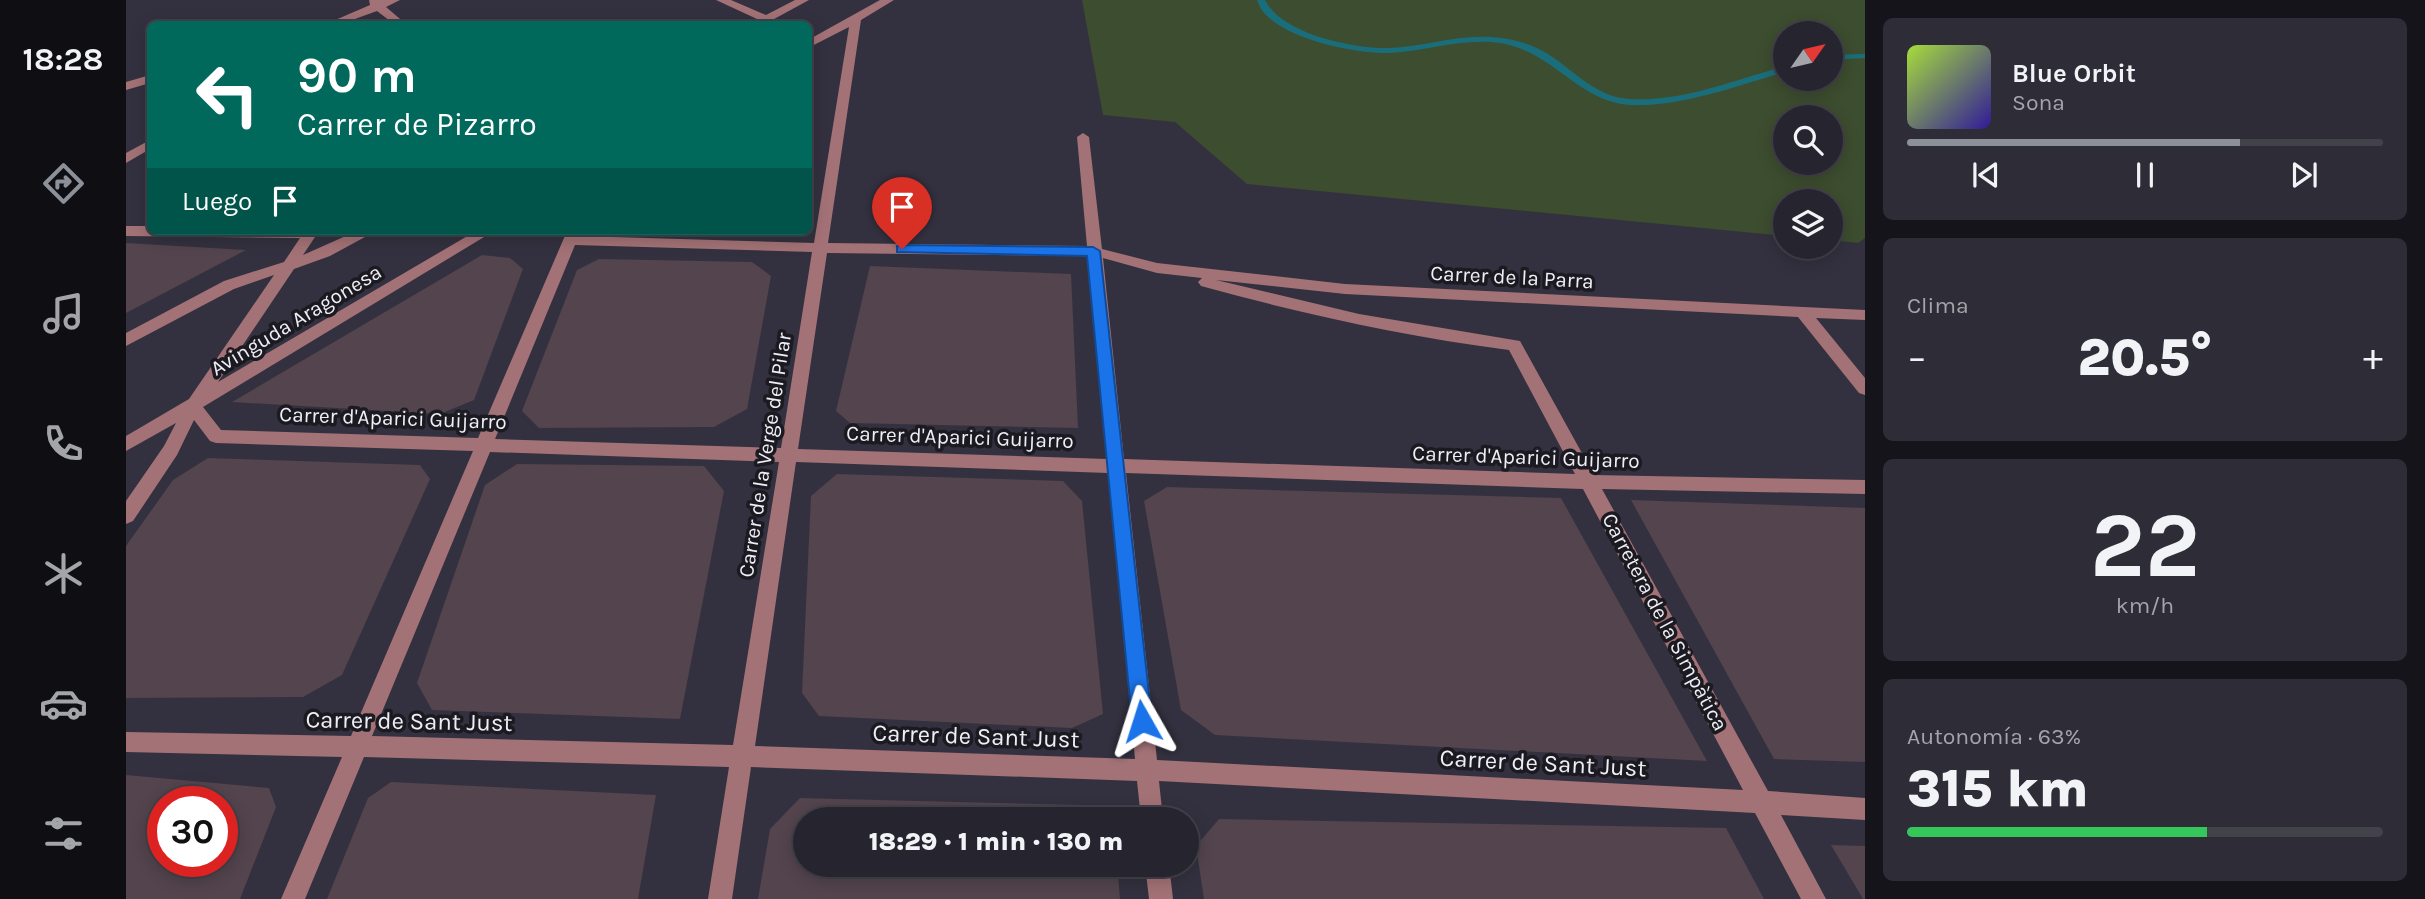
<!DOCTYPE html>
<html lang="es">
<head>
<meta charset="utf-8">
<style>
  :root { --surface:#26252f; --page:#2e2d37; --text:#f1f3f6; --muted:#a4a5aa; --line:#42424b; --accent:#8c9099 }
  body { margin:0; font-family:Karla,sans-serif; background:var(--page); color:var(--text); height:100vh; display:flex; flex-direction:column; font-size:26px; white-space:nowrap }
  * { box-sizing:border-box; margin:0 }
  p { font-size:23px; color:var(--muted) }
  .icon { flex:none; width:38px; height:38px; fill:none; stroke:currentColor; stroke-width:2; stroke-linecap:round; stroke-linejoin:round }
  .map { position:relative; flex:1; overflow:hidden }
  .sheet { display:flex; flex-direction:column; gap:18px; padding:18px; background:#15141a; width:560px }
  .sheet>* { flex:none }
  .top-card { position:absolute; left:21px; top:21px; width:665px; height:214px; border-radius:10px; box-shadow:0 4px 18px #0003,0 0 0 2px var(--line); background:#00695c; color:#fff; overflow:hidden }
  .needle { width:46px; rotate:56deg }
  .buttons { position:absolute; left:1647px; top:21px; display:grid; gap:14px }
  .buttons a { display:grid; place-items:center; width:70px; height:70px; border-radius:50%; background:var(--surface); box-shadow:0 4px 18px #0003,0 0 0 2px var(--line); font-size:35px }
  .speed { position:absolute; left:21px; top:786px; display:flex; gap:14px; font-size:35px; font-weight:700; text-align:center }
  .speed>* { display:grid; place-content:center; width:91px; height:91px; border-radius:50%; background:var(--surface); box-shadow:0 4px 18px #0003,0 0 0 2px var(--line); line-height:1 }
  .speed .limit { border:10px solid #d22; background:#fff; color:#111 }
  .pin { position:absolute; display:grid; place-items:center; width:60px; height:60px; color:#fff; margin:-72px -30px; border-radius:50% 50% 50% 0; rotate:-45deg; box-shadow:0 0 7px #0007 }
  .pin .icon { rotate:45deg }
  .me { position:absolute; width:77px; margin:-38px; rotate:354deg; stroke-linejoin:round; filter:drop-shadow(0 0 5px #0008) }
  .turn { display:flex; align-items:center; gap:24px; height:147px; padding:0 35px; font-size:32px }
  .turn .icon { width:91px; height:91px; stroke-width:2.5 }
  .turn b { display:block; font-size:49px; line-height:60px }
  .then { display:flex; align-items:center; height:66px; padding:0 35px; background:#0003; gap:14px; font-size:26px }
  .big { font-size:52px; font-weight:800; line-height:1.1 }
  .sheet .tile { flex:1; display:flex; flex-direction:column; justify-content:center; gap:10px; min-width:0; padding:0 24px; border-radius:10px; background:var(--page) }
  .sheet .dial { align-items:center; gap:0 }
  .dial b { font-size:91px; line-height:1 }
  .song { display:flex; align-items:center; gap:21px }
  .cover { width:84px; height:84px; border-radius:10px; background:linear-gradient(135deg,hsl(80 70% 55%),hsl(250 70% 35%)) }
  .played { height:7px; border-radius:4px; background:linear-gradient(90deg,var(--accent) 70%,var(--line) 70%) }
  .keys { display:flex; justify-content:space-around; direction:ltr }
  .heat { display:flex; justify-content:space-between; align-items:center; font-size:38px; direction:ltr }
  .charge { height:10px; border-radius:5px; background:linear-gradient(90deg,#34c759 63%,var(--line) 0) }
  .trip { position:absolute; left:667px; top:807px; width:406px; height:70px; border-radius:35px; background:var(--surface); box-shadow:0 4px 18px #0003,0 0 0 2px var(--line); font-weight:800; line-height:70px; text-align:center }
  main { display:flex; flex:1; min-height:0 }
  .tabs { display:flex; flex-direction:column; width:126px; justify-content:space-around; align-items:center; background:#0f0f13; color:var(--muted) }
  .tabs .icon { width:49px; height:49px }
  .tabs .selected { color:var(--accent) }
  .tabs b { font-size:32px; color:var(--text) }
  .map>svg:first-child { display:block }
</style>
</head>
<body>
<main>
<nav class="tabs">
<b>18:28</b>
<svg class="icon selected" aria-label="directions" viewBox="0 0 24 24"><path d="M12 3l9 9-9 9-9-9zM9 14v-3h6M13 9l2 2-2 2"/></svg>
<svg class="icon" aria-label="music" viewBox="0 0 24 24"><path d="M9 18V5l10-2v13"/><circle cx="6" cy="18" r="3"/><circle cx="16" cy="16" r="3"/></svg>
<svg class="icon" aria-label="phone" viewBox="0 0 24 24"><path d="M5 4h4l2 5-3 2q2 4 5 5l2-3 5 2v4C11 20 4 13 5 4z"/></svg>
<svg class="icon" aria-label="climate" viewBox="0 0 24 24"><path d="M12 3v18M4 7l16 10M4 17L20 7"/></svg>
<svg class="icon" aria-label="car" viewBox="0 0 24 24"><path d="M5 17H2v-5l4-1 3-4h7l3 4 3 1v5h-3M9 17h6M6 11h13"/><circle cx="7" cy="17" r="2"/><circle cx="17" cy="17" r="2"/></svg>
<svg class="icon" aria-label="filters" viewBox="0 0 24 24"><path d="M4 7h16M4 17h16"/><circle cx="9" cy="7" r="2"/><circle cx="15" cy="17" r="2"/></svg>
</nav>
<div class="map">
<svg width="1739" height="899" viewBox="0 0 1739 899">
  <rect width="100%" height="100%" fill="#33313f"/>
  <!-- green -->
  <path fill="#3d4d2f" fill-rule="evenodd" d="M956,0H1739V238L1732,243L1705,240L1704,201H1659V236L1121,184L1049,122L977,115ZM1659,33H1704V79H1659ZM1659,117H1704V163H1659Z"/>
  <g fill="none" stroke-linecap="round" stroke-linejoin="round">
    <!-- stream -->
    <g fill="#1a6e7b" fill-rule="evenodd">
      <path d="M1131,0H1139C1156,34 1228,49 1263,48C1297,47 1330,35 1364,37C1385,38 1407,44 1425,56C1449,72 1471,97 1503,99C1556,102 1608,80 1659,66V72C1609,86 1556,107 1503,105C1449,101 1425,46 1365,42C1330,40 1298,51 1264,53C1230,54 1163,40 1139,14C1135,10 1133,5 1131,0Z"/>
      <path d="M1739,54V58L1704,60V55Z"/>
    </g>
  </g>
  <!-- building -->
  <g fill="#53444d" fill-rule="evenodd">
    <path d="M0,243L120,250L0,313Z"/>
    <path d="M356,255L384,258L397,269L348,400L314,414L106,402Z"/>
    <path d="M473,259L626,262L645,276L621,409L588,427L413,428L396,411L451,270Z"/>
    <path d="M744,266L945,274L952,428L724,423L710,411Z"/>
    <path d="M82,458L294,465L304,479L216,675L177,697L0,698V546L47,480Z"/>
    <path d="M391,464L578,466L598,491L554,719L306,710L291,683L359,485Z"/>
    <path d="M711,474L937,481L956,501L977,714L946,728L693,716L676,693L685,496Z"/>
    <path d="M1041,487L1435,498L1581,761L1089,735L1055,710L1018,501Z"/>
    <path d="M1505,500L1739,508V762L1648,759Z"/>
    <path d="M0,775L143,788L150,807L114,899H0ZM37,802H96V861H37Z"/>
    <path d="M265,782L530,795L512,899H201L242,798Z"/>
    <path d="M674,798L954,805L967,819H679V864H991L994,899H632L644,829Z"/>
    <path d="M1093,819L1600,828L1638,899H1078L1070,846Z"/>
    <path d="M1705,845L1739,846V899H1737Z"/>
  </g>
  <g fill="none" stroke-linecap="round" stroke-linejoin="round">
    <!-- minor -->
    <g fill="#a37276" fill-rule="evenodd">
      <path d="M243,0H274L260,7L280,24H268L251,11L215,24H200L244,5Z"/>
      <path d="M590,0H605L640,15L669,0H683L639,24H626L631,19Z"/>
      <path d="M754,0H768L735,20L702,243L961,246L951,137L957,133L963,137L976,249L1031,263L1219,284L1739,310V320L1690,318L1739,378V395L1733,393L1672,317L1219,294L1090,280L1233,314L1394,341L1468,475L1739,480V494L1476,489L1642,791L1739,798V820L1655,815L1700,899H1675L1629,813L1033,781L1037,819H1015L1011,781L625,767L606,899H582L603,767L238,757L179,899H155L216,757L0,752V732L225,736L347,451L90,443L84,441L68,420L51,455L7,521L0,524V501L38,446L50,423L0,451V436L63,399L148,275L108,289L0,346V333L98,281L158,262L174,238L0,236V226H24V231H193L177,255L231,231H250L204,256L168,269L92,382L350,231H368L77,407L95,430L352,438L441,231H455L453,236L688,243L723,27L682,48V40ZM449,245L686,252L655,448L369,439ZM701,253L962,256L981,459L672,449ZM977,258L1031,273L1076,278L1072,282L1075,286C1176,314 1278,336 1383,350L1449,474L998,459ZM364,452L653,462L607,745L246,736ZM670,462L982,473L1009,759L629,746ZM1000,473L1457,489L1617,790L1031,760Z"/>
      <path d="M24,75V83L0,90V82Z"/>
      <path d="M24,140V149L0,163V153Z"/>
      <path d="M1019,864H1043L1047,899H1023Z"/>
    </g>
  </g>
  <!-- route -->
  <path fill="#1a73e8" stroke="#114b97" stroke-width="2" d="M776,245L967,247L974,251L1026,721L1023,728L1016,730L1009,728L1006,721L961,256L771,252V246Z"/>
  <g text-anchor="middle" stroke-width="7" stroke-linejoin="round" paint-order="stroke">
    <!-- street labels -->
    <g font-size="21" fill="#efeef7" stroke="#1b1a20">
      <text transform="translate(1386 277) rotate(3)" y="7">Carrer de la Parra</text>
      <text transform="translate(170 320) rotate(-31)" y="7">Avinguda Aragonesa</text>
      <text transform="translate(267 418) rotate(2)" y="7">Carrer d'Aparici Guijarro</text>
      <text transform="translate(834 437) rotate(2)" y="7">Carrer d'Aparici Guijarro</text>
      <text transform="translate(639 455) rotate(-81)" y="7">Carrer de la Verge del Pilar</text>
      <text transform="translate(1400 457) rotate(2)" y="7">Carrer d'Aparici Guijarro</text>
      <text transform="translate(1539 622) rotate(62)" y="7">Carretera de la Simpàtica</text>
    </g>
    <!-- near-street labels -->
    <g font-size="24" fill="#efeef7" stroke="#1b1a20">
      <text transform="translate(283 721) rotate(1)" y="8">Carrer de Sant Just</text>
      <text transform="translate(850 736) rotate(2)" y="8">Carrer de Sant Just</text>
      <text transform="translate(1417 763) rotate(3)" y="8">Carrer de Sant Just</text>
    </g>
  </g>
</svg>
<div class="buttons">
<a><svg class="needle" viewBox="-14 -14 28 28"><path d="M0-13l5 13h-10z" fill="#e53935"/><path d="M0 13l5-13h-10z" fill="#a4a5aa"/></svg></a>
<a><svg class="icon" aria-label="search" viewBox="0 0 24 24"><circle cx="10" cy="10" r="6"/><path d="M15 15l6 6"/></svg></a>
<a><svg class="icon" aria-label="layers" viewBox="0 0 24 24"><path d="M12 4l9 5-9 5-9-5zM3 14l9 5 9-5"/></svg></a>
</div>
<div class="speed"><div class="limit">30</div></div>
<div class="pin" style="left:776px;top:249px;background:#d93025"><svg class="icon" aria-label="arrive" viewBox="0 0 24 24"><path d="M6 21V4h12l-3 4 3 4H6"/></svg></div>
<svg class="me" style="left:1016px;top:721px" viewBox="-20 -20 40 40"><path d="M0-17L14 15 0 8-14 15z" fill="#1a73e8" stroke="#fff" stroke-width="4"/></svg>
<div class="trip">18:29 · 1 min · 130 m</div>
<div class="top-card">
<div class="turn"><svg class="icon" aria-label="left" viewBox="0 0 24 24"><path d="M17 20v-9H6M10 6l-5 5 5 5"/></svg><div><b>90 m</b>Carrer de Pizarro</div></div>
<div class="then">Luego<svg class="icon" aria-label="arrive" viewBox="0 0 24 24"><path d="M6 21V4h12l-3 4 3 4H6"/></svg></div>
</div>
</div>
<section class="sheet">
<div class="tile">
<div class="song"><i class="cover"></i><div><b>Blue Orbit</b><p>Sona</p></div></div>
<div class="played"></div>
<div class="keys"><svg class="icon" aria-label="previous" viewBox="0 0 24 24"><path d="M18 5L8 12l10 7zM5 5v14"/></svg><svg class="icon" aria-label="pause" viewBox="0 0 24 24"><path d="M8 5v14M16 5v14"/></svg><svg class="icon" aria-label="next" viewBox="0 0 24 24"><path d="M6 5l10 7-10 7zM19 5v14"/></svg></div>
</div>
<div class="tile"><p>Clima</p>
<div class="heat"><a>−</a><b class="big">20.5°</b><a>+</a></div>
</div>
<div class="tile dial"><b>22</b><p>km/h</p></div>
<div class="tile"><p>Autonomía · 63%</p><b class="big">315 km</b><div class="charge"></div></div>
</section>
</main>
</body>
</html>
